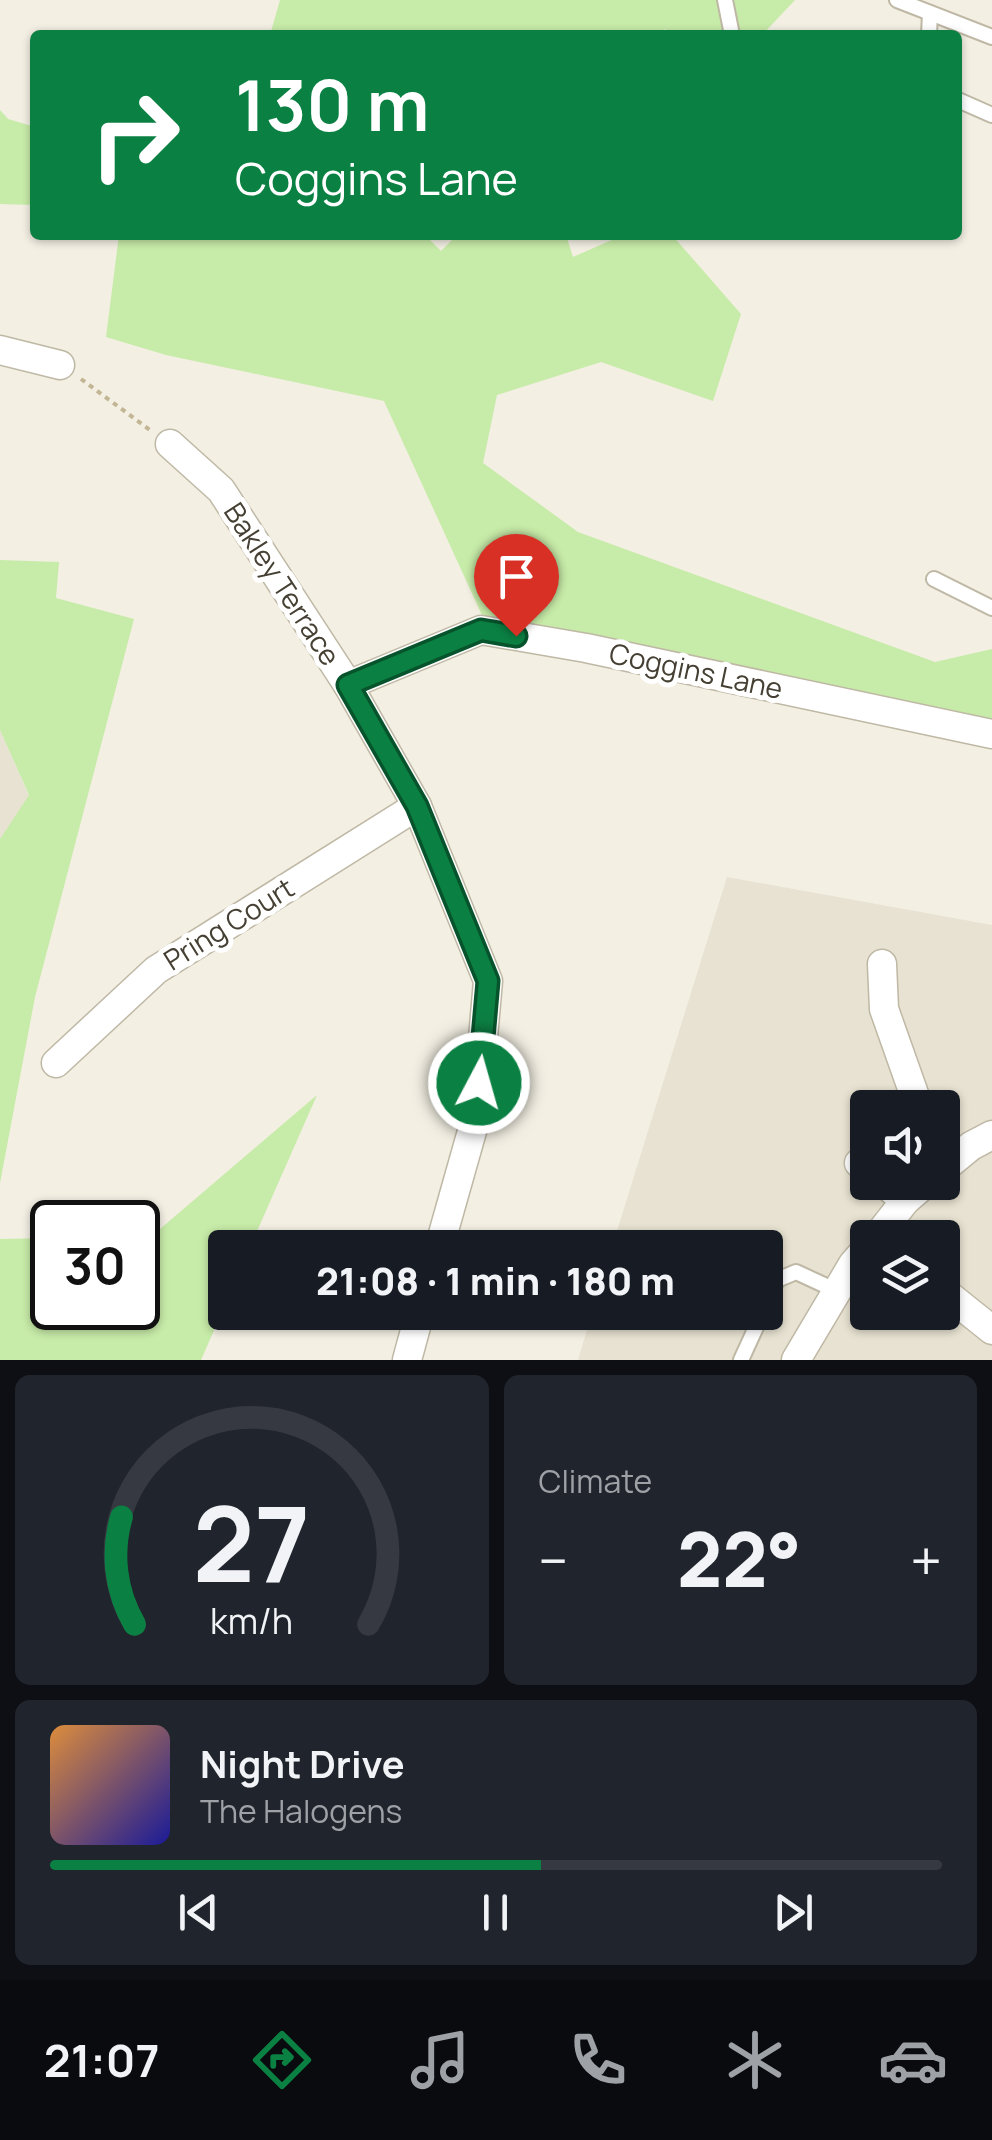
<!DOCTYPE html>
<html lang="en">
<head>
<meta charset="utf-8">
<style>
  :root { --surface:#171b24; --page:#20242c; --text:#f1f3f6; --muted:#9ea1a6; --line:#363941; --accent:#0b8043 }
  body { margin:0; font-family:Manrope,sans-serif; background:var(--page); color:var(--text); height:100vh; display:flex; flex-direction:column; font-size:38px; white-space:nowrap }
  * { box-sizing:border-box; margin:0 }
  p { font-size:32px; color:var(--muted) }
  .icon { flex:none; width:55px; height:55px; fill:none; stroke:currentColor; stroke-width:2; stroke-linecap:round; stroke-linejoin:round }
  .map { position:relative; height:1360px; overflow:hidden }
  .sheet { display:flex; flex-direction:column; gap:15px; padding:15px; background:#0d0f14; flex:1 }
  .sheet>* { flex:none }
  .guide { position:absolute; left:30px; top:30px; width:932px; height:210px; border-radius:10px; box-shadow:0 2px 8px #0004; background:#0b8043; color:#fff; overflow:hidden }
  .tools { position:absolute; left:850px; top:1090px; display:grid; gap:20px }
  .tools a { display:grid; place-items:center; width:110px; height:110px; border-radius:10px; background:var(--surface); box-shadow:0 2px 8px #0004; font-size:50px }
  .speed { position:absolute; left:30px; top:1200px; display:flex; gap:20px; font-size:50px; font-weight:700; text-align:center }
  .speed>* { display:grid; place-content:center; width:130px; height:130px; border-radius:50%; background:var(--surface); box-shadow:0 2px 8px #0004; line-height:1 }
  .speed .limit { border:5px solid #111; border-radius:15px; background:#fff; color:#111 }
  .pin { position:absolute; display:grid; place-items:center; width:85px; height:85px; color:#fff; margin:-102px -42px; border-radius:50% 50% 50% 0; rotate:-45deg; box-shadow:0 0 10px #0007 }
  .pin .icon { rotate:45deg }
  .me { position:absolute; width:110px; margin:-55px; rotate:6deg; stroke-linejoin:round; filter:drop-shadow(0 0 8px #0008) }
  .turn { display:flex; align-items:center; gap:35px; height:210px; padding:0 40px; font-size:45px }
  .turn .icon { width:130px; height:130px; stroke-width:2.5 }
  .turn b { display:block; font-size:70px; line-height:85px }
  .big { font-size:75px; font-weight:800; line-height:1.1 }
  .sheet .card { flex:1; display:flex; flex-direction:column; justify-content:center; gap:15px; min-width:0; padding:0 35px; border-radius:15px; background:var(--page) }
  .sheet .dial { align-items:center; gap:0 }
  .dial svg { height:260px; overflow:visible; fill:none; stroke:var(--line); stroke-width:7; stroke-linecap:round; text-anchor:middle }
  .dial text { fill:var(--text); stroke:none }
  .song { display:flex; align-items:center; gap:30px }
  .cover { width:120px; height:120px; border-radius:15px; background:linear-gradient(135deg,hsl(30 70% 55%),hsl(240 70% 35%)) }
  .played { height:10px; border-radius:5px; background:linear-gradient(90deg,var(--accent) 55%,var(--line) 55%) }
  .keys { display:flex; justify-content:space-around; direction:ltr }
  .heat { display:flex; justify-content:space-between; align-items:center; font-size:55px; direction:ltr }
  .sheet .tiles { flex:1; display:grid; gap:15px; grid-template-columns:1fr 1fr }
  .card:last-child { grid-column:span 2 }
  .trip { position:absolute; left:208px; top:1230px; width:575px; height:100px; border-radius:10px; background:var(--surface); box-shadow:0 2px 8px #0004; font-weight:800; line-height:100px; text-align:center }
  .dock { display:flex; height:160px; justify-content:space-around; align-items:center; background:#090b0e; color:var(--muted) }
  .dock .icon { width:70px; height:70px }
  .dock .selected { color:var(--accent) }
  .dock b { font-size:45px; color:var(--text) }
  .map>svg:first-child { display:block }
</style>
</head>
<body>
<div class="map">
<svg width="992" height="1360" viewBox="0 0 992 1360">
  <rect width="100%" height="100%" fill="#f3efe3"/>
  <!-- residential -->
  <g fill="#e7e2d1" fill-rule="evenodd">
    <path d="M0,730L29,796L0,839Z"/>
    <path d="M727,877L992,925V1360H578L592,1313L765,1312V1248L612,1247ZM868,1108H942V1182H868ZM868,1238H942V1312H868Z"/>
  </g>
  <!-- green -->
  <g fill="#c7eba8">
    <path d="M280,0H795L762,35H673L665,29L658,35H270Z"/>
    <path d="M0,110L8,119L35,127V205L0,204Z"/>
    <path d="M119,235H425L441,251L457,235H566L573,257L623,235H672L741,314L713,401L601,362L497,395L483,463L578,532L935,662L992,649V747L893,727L486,624L384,401L166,355L106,337Z"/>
    <path d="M0,560L59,562L56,598L134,619L35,997L0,1183V839L29,795L0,730Z"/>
    <path d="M317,1095L250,1247L225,1248V1305L201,1360H0V1239L52,1238V1308H138V1236L153,1235Z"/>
  </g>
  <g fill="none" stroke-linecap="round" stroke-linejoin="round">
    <!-- service casing -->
    <g stroke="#bfb8a5" stroke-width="18">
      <g id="service">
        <path d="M725,0L732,35"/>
        <path d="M897,0L992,37"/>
        <path d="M929,35L930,13"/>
        <path d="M958,100L992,115"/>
        <path d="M934,579L992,608"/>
        <path d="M765,1307L777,1280L796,1272L837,1291"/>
        <path d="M741,1360L763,1312"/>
      </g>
    </g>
    <!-- minor casing -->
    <g stroke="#bfb8a5" stroke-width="31">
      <g id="minor">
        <path d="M0,350L60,365"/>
        <path d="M170,444L221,490L348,685L417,806L488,981L476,1117L439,1248"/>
        <path d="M348,685L481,630L586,648L992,734"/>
        <path d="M882,964L884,1009L919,1108"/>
        <path d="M56,1063L156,970L417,806"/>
        <path d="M868,1155L859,1163L868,1170"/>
        <path d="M942,1170L971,1146L992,1135"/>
        <path d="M883,1182L905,1201"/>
        <path d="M876,1238L905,1201L927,1182"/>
        <path d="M942,1290L992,1330"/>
        <path d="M407,1360L420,1312"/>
        <path d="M796,1360L853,1264L868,1247"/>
      </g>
    </g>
    <!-- path -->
    <path stroke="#c2b695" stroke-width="4" stroke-dasharray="5 5" stroke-linecap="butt" d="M81,379L150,430"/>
    <!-- service -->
    <use href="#service" stroke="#fff" stroke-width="14"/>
    <!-- minor -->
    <use href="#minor" stroke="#fff" stroke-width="28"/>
  </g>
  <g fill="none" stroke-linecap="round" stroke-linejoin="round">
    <!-- route casing -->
    <g stroke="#07532c" stroke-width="25">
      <path id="route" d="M479,1083L488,981L417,806L348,685L481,630L516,636"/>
    </g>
    <!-- route -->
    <use href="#route" stroke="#0b8043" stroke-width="18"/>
  </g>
  <g text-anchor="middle" stroke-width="10" stroke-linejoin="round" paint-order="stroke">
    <!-- street labels -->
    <g font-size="28" fill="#454033" stroke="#fff">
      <text transform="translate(282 584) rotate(57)" y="10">Bakley Terrace</text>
      <text transform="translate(696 671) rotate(12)" y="10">Coggins Lane</text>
      <text transform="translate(229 924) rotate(-32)" y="10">Pring Court</text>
    </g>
  </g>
</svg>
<div class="tools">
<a><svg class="icon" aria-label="sound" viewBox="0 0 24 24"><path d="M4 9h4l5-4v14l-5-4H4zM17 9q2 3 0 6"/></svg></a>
<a><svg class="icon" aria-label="layers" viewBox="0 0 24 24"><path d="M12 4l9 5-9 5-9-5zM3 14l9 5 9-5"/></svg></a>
</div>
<div class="speed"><div class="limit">30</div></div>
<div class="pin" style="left:516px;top:636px;background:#d93025"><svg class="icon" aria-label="arrive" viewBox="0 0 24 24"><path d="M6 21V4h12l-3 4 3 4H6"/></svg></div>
<svg class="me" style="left:479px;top:1083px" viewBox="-20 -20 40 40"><circle r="17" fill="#0b8043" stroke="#fff" stroke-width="3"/><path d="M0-11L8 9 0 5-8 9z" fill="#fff"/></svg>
<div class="trip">21:08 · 1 min · 180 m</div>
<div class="guide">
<div class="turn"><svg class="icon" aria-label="right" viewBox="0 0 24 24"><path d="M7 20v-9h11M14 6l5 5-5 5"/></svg><div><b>130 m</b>Coggins Lane</div></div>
</div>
</div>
<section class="sheet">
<div class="tiles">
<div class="card dial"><svg viewBox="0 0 100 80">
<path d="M14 69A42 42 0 1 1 86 69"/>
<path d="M14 69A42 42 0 0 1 10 36" stroke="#0b8043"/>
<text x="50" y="56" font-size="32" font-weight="700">27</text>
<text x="50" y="72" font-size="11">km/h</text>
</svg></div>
<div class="card"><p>Climate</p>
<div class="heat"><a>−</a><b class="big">22°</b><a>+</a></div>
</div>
<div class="card">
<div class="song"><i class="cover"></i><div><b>Night Drive</b><p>The Halogens</p></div></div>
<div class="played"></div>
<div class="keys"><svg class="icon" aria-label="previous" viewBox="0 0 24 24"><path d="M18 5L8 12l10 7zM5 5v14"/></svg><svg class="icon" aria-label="pause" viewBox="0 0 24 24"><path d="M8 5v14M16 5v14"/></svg><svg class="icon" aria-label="next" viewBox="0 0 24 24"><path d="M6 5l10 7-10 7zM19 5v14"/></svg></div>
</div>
</div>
</section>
<nav class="dock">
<b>21:07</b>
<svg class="icon selected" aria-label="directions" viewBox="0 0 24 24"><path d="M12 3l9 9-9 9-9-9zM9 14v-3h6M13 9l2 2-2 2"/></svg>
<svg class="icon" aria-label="music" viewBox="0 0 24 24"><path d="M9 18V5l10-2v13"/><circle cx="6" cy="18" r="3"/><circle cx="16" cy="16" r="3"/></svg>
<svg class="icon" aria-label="phone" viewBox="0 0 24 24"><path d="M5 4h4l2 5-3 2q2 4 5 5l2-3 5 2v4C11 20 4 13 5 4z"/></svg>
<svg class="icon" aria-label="climate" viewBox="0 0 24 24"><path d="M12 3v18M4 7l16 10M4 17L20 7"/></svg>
<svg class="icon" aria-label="car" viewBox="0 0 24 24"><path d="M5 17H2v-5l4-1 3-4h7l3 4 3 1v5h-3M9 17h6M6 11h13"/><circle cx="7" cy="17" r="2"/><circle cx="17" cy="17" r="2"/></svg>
</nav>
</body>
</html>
